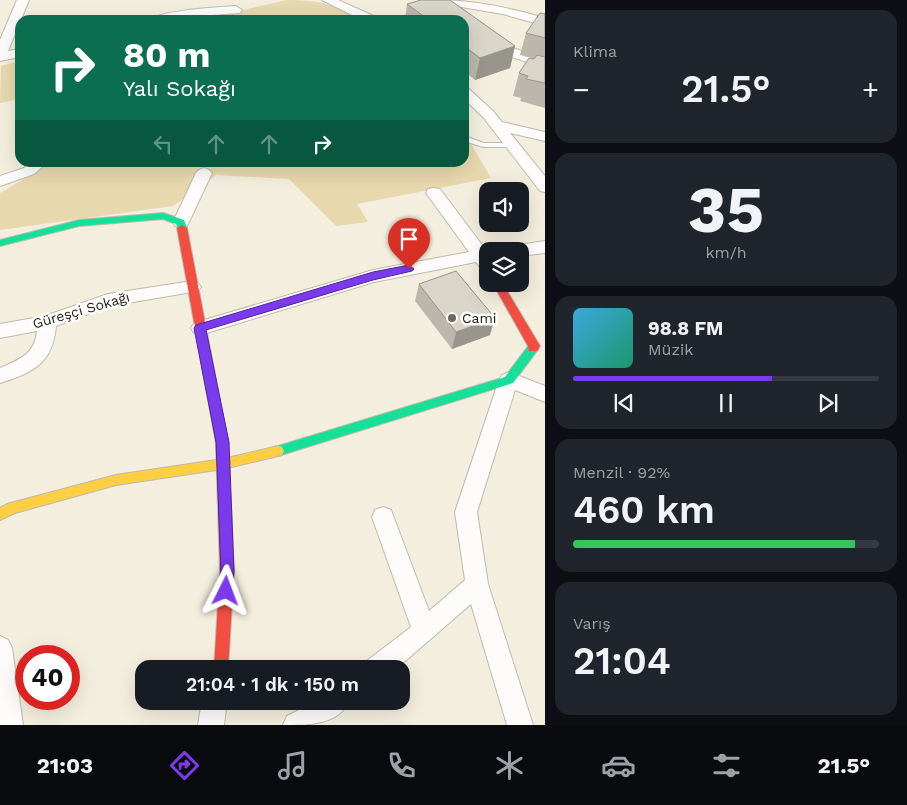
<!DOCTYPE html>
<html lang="tr">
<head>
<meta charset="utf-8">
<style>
  :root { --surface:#171b24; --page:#20242c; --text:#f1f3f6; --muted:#9ea1a6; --line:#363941; --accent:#7c3aed }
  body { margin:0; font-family:"Work Sans",sans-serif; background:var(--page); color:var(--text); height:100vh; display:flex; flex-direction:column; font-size:19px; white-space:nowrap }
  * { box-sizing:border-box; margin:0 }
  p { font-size:16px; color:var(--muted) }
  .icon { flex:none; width:28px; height:28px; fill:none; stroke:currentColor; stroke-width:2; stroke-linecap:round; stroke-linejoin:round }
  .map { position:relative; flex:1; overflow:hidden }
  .details { display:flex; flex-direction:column; gap:10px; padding:10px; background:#0d0f14; width:362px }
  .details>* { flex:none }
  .hud { position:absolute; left:15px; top:15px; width:454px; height:152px; border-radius:15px; box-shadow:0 5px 20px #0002; background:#0b6e4f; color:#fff; overflow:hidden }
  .buttons { position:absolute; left:479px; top:182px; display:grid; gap:10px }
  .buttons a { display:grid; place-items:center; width:50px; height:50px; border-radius:10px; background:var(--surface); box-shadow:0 5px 20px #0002; font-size:25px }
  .speed { position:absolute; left:15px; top:645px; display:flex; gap:10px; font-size:25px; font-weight:700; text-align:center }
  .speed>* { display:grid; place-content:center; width:65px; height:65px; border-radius:50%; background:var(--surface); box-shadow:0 5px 20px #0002; line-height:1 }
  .speed .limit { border:8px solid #d22; background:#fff; color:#111 }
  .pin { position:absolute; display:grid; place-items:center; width:42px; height:42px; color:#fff; margin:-51px -21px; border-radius:50% 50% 50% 0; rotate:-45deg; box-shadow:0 0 5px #0007 }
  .pin .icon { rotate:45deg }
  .me { position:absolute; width:55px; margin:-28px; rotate:3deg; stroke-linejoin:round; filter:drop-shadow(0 0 4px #0008) }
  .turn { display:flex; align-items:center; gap:18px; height:105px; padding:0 25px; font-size:22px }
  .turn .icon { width:65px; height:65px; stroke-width:2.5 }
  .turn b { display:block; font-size:35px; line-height:42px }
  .lanes { display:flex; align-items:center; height:48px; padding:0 25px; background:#0003; justify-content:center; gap:25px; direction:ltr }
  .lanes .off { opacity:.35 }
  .big { font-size:38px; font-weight:600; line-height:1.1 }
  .details .widget { flex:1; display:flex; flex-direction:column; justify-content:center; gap:8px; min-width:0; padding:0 18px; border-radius:15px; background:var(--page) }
  .details .dial { align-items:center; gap:0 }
  .dial b { font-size:65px; line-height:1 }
  .song { display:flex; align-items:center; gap:15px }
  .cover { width:60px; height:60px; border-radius:8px; background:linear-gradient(135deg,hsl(200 70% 55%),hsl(160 70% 35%)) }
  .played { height:5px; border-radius:2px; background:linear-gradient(90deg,var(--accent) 65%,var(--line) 65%) }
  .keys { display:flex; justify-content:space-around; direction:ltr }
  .heat { display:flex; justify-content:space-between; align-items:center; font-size:28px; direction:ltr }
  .charge { height:8px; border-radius:4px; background:linear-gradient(90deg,#34c759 92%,var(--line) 0) }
  .trip { position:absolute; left:135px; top:660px; width:275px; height:50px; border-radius:15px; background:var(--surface); box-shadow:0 5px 20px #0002; font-weight:600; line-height:50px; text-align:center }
  .tabs { display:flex; height:80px; justify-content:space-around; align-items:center; background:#090b0e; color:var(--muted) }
  .tabs .icon { width:35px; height:35px }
  .tabs .active { color:var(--accent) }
  .tabs b { font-size:22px; color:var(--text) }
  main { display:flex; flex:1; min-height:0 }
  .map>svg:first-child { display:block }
</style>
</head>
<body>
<main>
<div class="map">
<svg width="545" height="725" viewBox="0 0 545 725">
  <rect width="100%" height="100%" fill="#f3eedd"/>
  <!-- green -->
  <g fill="#e7d8ae">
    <path d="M287,0C320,0 336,5 365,20H200Z"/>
    <path d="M20,61V99L0,103L1,66Z"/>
    <path d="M464,132L491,178L357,204L368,222L336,226L289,179L216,175L173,206L0,230V193L51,163L464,162Z"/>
  </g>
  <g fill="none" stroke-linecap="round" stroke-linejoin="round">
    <!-- lane casing -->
    <g stroke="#bebaad" stroke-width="2">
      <path id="lane" d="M464,136L484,143H512L516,145L512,147H483L464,141Z"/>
    </g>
    <!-- street casing -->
    <g stroke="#bebaad" stroke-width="2">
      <g id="street">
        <path d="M17,0H29L8,51L20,49V57L0,61V40Z"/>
        <path d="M322,0H338L376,17L378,20H362Z"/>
        <path d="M437,0C474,0 509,8 545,18V26L503,14L443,4Z"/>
        <path d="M236,6L242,10L240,13L198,16L176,20H151C160,10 220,7 236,6Z"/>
        <path d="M494,36L499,37L513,48L545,59V68L503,54L488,40Z"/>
        <path d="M464,88L469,89L493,111L502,122L545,132V141L510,133L545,176V192L540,191L483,117L464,99Z"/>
        <path d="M31,162H48L34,174L0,186V176L24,168Z"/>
        <path d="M204,168L209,170L212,173L189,222L187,226L181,227L175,226L173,222L196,173L199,170Z"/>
        <path d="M434,188L440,189L485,249L494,250L495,251H488V270L481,268L476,262L374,282L200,335L194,333L191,328L194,323L373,270L469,252L426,193L428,189Z"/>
        <path d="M545,241V253L520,256V251H502L504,247Z"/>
        <path d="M192,281L198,283L201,287L198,291L110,306L56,326C53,363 33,373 0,383V368C19,360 35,354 37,331L0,338V324L45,316L108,294Z"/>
        <path d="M509,372L545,386V402L515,390L477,512L488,584L533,725H507L471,604L396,669H365L368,660L411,627L372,517L375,510L383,507L391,510L429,611L465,580L455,512L499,380L502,375Z"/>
        <path d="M0,636L8,640L12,648L23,725H0Z"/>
        <path d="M202,701H227L224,725H198Z"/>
        <path d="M317,701H349C338,725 309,725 283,725L287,716Z"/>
      </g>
    </g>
    <!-- fast casing -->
    <g stroke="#bebaad" stroke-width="2">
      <g id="fast">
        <path d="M163,213L184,220L187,228L185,230H179L176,224L163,219L79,226L0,246V240L79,220Z"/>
        <path d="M533,344L539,348L513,383L278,456L274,455L272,451L274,447L278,446L505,377L529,345Z"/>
      </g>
    </g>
    <!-- slow casing -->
    <g stroke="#bebaad" stroke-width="2">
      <path id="slow" d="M278,446L282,447L284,451L282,455L278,456L223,469L116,485L15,513L0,520V508L7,504L116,475L223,459Z"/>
    </g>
    <!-- jam casing -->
    <g stroke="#bebaad" stroke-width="2">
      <g id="jam">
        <path d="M182,225L187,228L228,443L234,571L228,669H214L220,571L216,443L177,228Z"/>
        <path d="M493,284H503L540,346L537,351H529L528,346Z"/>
      </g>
    </g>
    <!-- lane -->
    <use href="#lane" fill="#fdfcfa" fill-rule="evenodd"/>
    <!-- street -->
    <use href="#street" fill="#fdfcfa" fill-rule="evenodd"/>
    <!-- fast -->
    <use href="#fast" fill="#16e098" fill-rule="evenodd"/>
    <!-- slow -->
    <use href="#slow" fill="#ffcf43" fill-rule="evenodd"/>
    <!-- jam -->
    <use href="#jam" fill="#f24e42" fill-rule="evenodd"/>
  </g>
  <!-- wall -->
  <g fill="#bbb7ac">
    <path d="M421,0H450L515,46L510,68L475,80L464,71V20H405L407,4Z"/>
    <path d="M545,14V108L520,101L521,98L513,96L519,73L535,59L520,55L526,33Z"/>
    <path d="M419,284L490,335L452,349L415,301Z"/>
  </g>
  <!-- shaded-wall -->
  <g fill="#98958c">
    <path d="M515,46L510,68L475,80L480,58Z"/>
    <path d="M495,318L490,335L452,349L456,332Z"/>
  </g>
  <!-- building -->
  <g fill="#d9d5c8" stroke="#98958c">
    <path d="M421,0H450L515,46L480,58L464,46V20H429L407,4Z"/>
    <path d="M540,13L545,14V38L526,33Z"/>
    <path d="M537,55L545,57V83L526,79L528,76L519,73L529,58L534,59Z"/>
    <path d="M456,271L495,318L456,332L419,284Z"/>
  </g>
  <!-- route -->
  <path fill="#7c3aed" stroke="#51269a" d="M409,265L414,269L412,271L373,280L206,330L229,442L234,572L231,596L226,597L221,596L219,591L221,572L216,442L194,328L196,325L373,272Z"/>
  <!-- markers -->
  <circle fill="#6c685b" stroke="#fff" stroke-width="2" cx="452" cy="318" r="5"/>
  <g text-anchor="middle" stroke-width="5" stroke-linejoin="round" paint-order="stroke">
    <!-- street labels -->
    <g font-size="14" fill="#242015" stroke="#fff">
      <text transform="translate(81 310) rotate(-16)" y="5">Güreşçi Sokağı</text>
    </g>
    <!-- poi labels -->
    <g font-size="14" fill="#242015" stroke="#fff" text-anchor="start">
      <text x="462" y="323">Cami</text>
    </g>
  </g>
</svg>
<div class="buttons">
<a><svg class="icon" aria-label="sound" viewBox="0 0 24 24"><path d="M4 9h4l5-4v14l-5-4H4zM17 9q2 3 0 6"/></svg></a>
<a><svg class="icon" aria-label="layers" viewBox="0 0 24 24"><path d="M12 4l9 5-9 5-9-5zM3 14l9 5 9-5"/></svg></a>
</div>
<div class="speed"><div class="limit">40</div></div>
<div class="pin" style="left:409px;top:269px;background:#d93025"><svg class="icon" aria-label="arrive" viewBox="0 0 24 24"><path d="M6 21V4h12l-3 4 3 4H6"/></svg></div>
<svg class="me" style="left:226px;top:591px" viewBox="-20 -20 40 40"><path d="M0-17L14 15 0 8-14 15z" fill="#7c3aed" stroke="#fff" stroke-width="4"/></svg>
<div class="trip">21:04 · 1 dk · 150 m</div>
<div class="hud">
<div class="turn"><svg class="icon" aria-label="right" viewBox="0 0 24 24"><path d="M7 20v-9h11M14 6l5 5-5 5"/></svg><div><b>80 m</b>Yalı Sokağı</div></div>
<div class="lanes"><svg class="icon off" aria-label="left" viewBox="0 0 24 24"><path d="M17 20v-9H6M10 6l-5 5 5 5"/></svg><svg class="icon off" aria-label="ahead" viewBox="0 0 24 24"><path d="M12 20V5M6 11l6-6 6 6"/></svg><svg class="icon off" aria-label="ahead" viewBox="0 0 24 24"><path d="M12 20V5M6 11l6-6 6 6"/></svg><svg class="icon" aria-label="right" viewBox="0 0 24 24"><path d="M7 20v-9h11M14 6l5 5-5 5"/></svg></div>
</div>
</div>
<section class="details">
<div class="widget"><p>Klima</p>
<div class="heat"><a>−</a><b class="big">21.5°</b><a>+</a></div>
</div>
<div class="widget dial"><b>35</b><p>km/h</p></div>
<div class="widget">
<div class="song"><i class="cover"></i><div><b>98.8 FM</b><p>Müzik</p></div></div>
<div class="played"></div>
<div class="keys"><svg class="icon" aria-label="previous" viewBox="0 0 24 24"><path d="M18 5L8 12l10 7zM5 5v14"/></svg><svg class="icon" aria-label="pause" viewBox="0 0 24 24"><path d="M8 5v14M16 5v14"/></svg><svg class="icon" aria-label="next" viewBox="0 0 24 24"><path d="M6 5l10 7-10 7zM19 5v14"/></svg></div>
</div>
<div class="widget"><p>Menzil · 92%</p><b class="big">460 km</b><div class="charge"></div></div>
<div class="widget"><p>Varış</p><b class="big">21:04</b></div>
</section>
</main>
<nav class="tabs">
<b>21:03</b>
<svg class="icon active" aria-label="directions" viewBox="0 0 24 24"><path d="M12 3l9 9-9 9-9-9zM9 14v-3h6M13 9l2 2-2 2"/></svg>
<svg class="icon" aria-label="music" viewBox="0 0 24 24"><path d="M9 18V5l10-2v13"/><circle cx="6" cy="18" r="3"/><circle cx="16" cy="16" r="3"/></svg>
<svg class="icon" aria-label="phone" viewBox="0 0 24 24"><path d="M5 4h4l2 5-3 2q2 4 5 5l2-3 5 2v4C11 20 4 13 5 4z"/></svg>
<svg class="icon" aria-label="climate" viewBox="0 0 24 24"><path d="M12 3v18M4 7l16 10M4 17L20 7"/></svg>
<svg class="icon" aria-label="car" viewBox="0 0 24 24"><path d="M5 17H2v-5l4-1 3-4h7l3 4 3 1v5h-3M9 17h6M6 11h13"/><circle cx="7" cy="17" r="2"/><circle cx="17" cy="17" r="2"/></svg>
<svg class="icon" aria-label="filters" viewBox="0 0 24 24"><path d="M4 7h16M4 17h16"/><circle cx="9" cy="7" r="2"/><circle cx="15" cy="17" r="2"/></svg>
<b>21.5°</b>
</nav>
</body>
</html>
